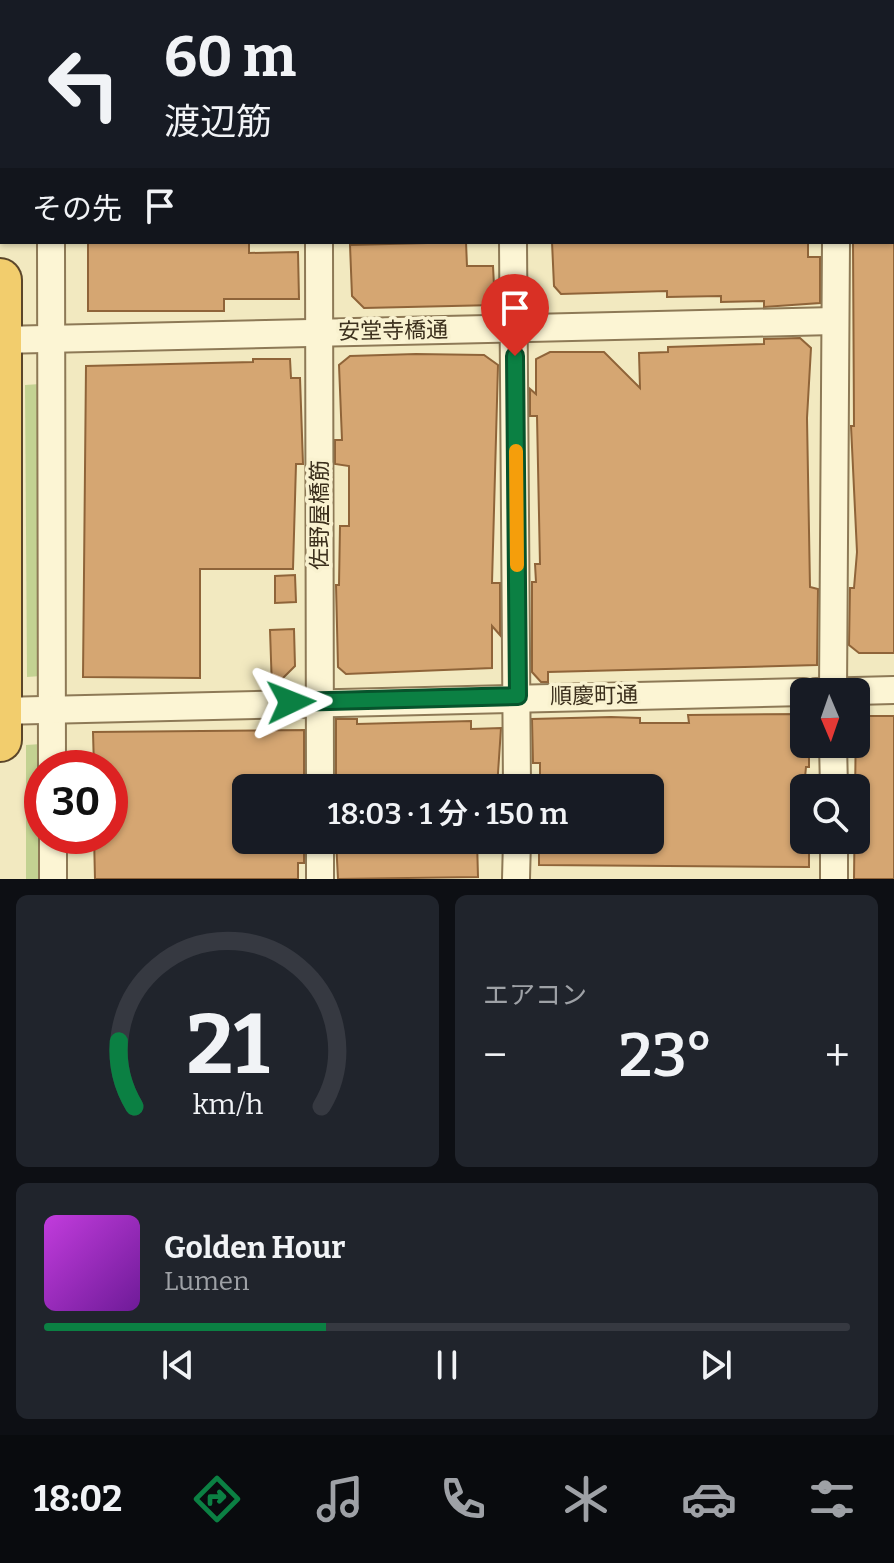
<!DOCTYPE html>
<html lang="ja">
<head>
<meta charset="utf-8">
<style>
  :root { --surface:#171b24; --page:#20242c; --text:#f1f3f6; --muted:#9ea1a6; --line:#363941; --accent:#0b8043 }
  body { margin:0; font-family:Bitter,"Noto Sans JP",serif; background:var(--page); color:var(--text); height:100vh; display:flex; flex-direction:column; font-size:30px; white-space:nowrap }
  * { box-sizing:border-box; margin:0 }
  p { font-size:26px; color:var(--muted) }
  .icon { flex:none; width:44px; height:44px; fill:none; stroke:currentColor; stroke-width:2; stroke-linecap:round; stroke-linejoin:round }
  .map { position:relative; height:879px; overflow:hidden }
  .side { display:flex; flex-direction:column; gap:16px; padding:16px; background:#0d0f14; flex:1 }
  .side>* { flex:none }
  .guide { position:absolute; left:0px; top:0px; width:894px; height:244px; box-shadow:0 2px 6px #0004; background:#171b24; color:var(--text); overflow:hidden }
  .needle { width:52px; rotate:178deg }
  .tools { position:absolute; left:790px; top:678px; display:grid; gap:16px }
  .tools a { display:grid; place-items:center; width:80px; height:80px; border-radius:12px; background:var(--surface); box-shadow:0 2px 6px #0004; font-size:40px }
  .speed { position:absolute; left:24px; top:750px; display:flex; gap:16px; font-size:40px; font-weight:700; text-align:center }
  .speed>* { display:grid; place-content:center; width:104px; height:104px; border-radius:50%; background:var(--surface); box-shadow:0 2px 6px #0004; line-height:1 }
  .speed .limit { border:12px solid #d22; background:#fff; color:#111 }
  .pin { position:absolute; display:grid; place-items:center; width:68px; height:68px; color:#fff; margin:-82px -34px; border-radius:50% 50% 50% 0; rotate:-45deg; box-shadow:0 0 8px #0007 }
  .pin .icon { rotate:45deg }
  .me { position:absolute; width:88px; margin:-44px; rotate:88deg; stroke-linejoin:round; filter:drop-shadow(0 0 6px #0008) }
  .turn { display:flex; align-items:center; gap:28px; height:168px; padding:0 32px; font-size:36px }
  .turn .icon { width:104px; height:104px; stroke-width:2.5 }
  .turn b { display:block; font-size:56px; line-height:68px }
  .then { display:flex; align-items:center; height:76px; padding:0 32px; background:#0003; gap:16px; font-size:30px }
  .big { font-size:60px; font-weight:600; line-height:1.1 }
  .side .tile { flex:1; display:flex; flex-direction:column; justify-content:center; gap:12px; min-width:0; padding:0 28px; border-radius:12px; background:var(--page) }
  .side .dial { align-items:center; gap:0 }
  .dial svg { height:208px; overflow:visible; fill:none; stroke:var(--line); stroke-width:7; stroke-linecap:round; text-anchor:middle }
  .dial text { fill:var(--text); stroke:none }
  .song { display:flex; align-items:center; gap:24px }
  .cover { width:96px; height:96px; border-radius:12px; background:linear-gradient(135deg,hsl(290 70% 55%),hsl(280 70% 35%)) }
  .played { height:8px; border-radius:4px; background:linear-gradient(90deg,var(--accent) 35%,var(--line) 35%) }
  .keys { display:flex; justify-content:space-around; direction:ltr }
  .heat { display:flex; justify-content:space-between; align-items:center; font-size:44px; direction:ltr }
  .side .tiles { flex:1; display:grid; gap:16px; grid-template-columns:1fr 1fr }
  .tile:last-child { grid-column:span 2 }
  .trip { position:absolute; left:232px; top:774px; width:432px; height:80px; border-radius:12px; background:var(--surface); box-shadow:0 2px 6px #0004; font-weight:600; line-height:80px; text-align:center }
  .tabs { display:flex; height:128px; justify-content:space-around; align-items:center; background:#090b0e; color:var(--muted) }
  .tabs .icon { width:56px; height:56px }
  .tabs .selected { color:var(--accent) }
  .tabs b { font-size:36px; color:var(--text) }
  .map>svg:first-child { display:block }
</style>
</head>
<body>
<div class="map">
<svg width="894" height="879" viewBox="0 0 894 879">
  <rect width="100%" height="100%" fill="#f2e9c0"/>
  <!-- green -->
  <g fill="#c3d292">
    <path d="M40,384L41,676L27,677L25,385Z"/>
    <path d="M41,744L43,879H26V745Z"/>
  </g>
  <!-- building -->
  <g fill="#d5a672" stroke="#8f6439" stroke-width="2">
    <path d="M88,242H249V253L298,252L299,299H224V311H88Z"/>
    <path d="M466,242L467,266H493L495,305L364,308L352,296L350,245Z"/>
    <path d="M552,242H808V257H820V303L764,307V301L721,302V296L667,297V291L561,294L554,286Z"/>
    <path d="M853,242H894V653H859L849,645L850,588H854L857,552L851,426H854Z"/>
    <path d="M800,338L811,348L807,418L810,587L818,589L817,665L548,672V682H541L532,672V582H536L535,564H540L537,416H530V389L536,394V359L550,352H604L640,388L639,353L668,352V347L764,344V339Z"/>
    <path d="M416,354L484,355L498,365L492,583H500V635L492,626V668L346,674L338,667L336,585H339L340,526H349V466L335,464V440H342L339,365L350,356Z"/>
    <path d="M253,359H290L291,378H300L303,464H296L293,569H200V678L83,677L86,366L253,362Z"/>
    <path d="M295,575L296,602L275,603V576Z"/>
    <path d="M294,629L295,666L272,689L270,630Z"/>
    <path d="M804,714V744H809V767H806L804,788V840H809V867L539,865V840H650V788H540V763H533L532,719L611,717L640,718V723H689L688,715Z"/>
    <path d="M856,716H894V879H854Z"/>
    <path d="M336,719H357V724L471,721V729L501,728L497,788H336Z"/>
    <path d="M304,730V788H246V840H304V863H298V879H95L94,836H110V768H94L93,732Z"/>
    <path d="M336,840H477L478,877L338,879Z"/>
  </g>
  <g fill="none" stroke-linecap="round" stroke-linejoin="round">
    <!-- minor casing -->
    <g stroke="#8d7956" stroke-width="30">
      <g id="minor">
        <path d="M48,0V2"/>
        <path d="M509,0L510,2"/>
        <path d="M321,2V0"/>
        <path d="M842,2V0"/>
        <path d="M51,242L52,768"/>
        <path d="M319,242L320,788"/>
        <path d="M513,242L517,788"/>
        <path d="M0,340L834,321"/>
        <path d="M816,692L894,690"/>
        <path d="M833,692L836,242"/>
        <path d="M0,711L804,692"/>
        <path d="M833,744L834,788"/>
        <path d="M53,836V879"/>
        <path d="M834,840V879"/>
        <path d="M320,879V840"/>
        <path d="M516,879L517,840"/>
      </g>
    </g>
    <!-- trunk casing -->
    <g stroke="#5b462a" stroke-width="46">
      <path id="trunk" d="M0,280V740"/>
    </g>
    <!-- minor -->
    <use href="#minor" stroke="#fcf5d4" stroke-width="26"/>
    <!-- trunk -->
    <use href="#trunk" stroke="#f2cd6d" stroke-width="42"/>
  </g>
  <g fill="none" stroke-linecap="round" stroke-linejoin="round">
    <!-- route casing -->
    <g stroke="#07532c" stroke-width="20">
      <path id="route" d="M291,702L518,696L515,356"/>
    </g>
    <!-- route -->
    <use href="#route" stroke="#0b8043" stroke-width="14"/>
    <!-- slow -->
    <path stroke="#f59e0b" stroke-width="14" d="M516,451L517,565"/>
  </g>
  <g text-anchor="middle" stroke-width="7" stroke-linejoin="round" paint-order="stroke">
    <!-- street labels -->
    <g font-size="22" fill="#3b2f1c" stroke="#f9f2d0">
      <text transform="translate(393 330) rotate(-1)" y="8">安堂寺橋通</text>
      <text transform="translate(319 515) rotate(-90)" y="8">佐野屋橋筋</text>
      <text transform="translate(594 695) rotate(-1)" y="8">順慶町通</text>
    </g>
  </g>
</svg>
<div class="tools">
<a><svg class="needle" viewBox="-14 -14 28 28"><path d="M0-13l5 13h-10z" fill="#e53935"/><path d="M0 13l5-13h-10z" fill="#9ea1a6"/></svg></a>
<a><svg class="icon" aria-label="search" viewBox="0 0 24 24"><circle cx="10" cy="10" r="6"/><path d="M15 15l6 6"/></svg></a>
</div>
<div class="speed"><div class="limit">30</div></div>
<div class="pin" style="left:515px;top:356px;background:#d93025"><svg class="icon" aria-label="arrive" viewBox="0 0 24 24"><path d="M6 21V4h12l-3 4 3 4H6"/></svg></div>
<svg class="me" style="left:291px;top:702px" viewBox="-20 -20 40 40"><path d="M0-17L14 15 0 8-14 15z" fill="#0b8043" stroke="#fff" stroke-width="4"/></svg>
<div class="trip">18:03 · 1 分 · 150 m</div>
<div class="guide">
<div class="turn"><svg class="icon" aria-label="left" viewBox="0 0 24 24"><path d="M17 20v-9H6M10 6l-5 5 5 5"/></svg><div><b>60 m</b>渡辺筋</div></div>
<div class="then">その先<svg class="icon" aria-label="arrive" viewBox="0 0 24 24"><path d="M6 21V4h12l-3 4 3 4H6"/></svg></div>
</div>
</div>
<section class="side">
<div class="tiles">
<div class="tile dial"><svg viewBox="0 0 100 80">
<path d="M14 69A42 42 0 1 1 86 69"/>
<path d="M14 69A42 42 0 0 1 8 44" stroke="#0b8043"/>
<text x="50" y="56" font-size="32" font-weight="700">21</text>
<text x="50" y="72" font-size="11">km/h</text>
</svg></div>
<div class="tile"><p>エアコン</p>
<div class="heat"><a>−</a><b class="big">23°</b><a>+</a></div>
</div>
<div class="tile">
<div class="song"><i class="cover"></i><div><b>Golden Hour</b><p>Lumen</p></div></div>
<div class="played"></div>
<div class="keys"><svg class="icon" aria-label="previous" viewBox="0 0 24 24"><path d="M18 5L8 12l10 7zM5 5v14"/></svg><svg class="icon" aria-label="pause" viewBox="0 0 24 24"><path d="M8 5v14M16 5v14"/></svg><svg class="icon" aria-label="next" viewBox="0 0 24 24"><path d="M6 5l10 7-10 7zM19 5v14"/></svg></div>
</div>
</div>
</section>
<nav class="tabs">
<b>18:02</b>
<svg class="icon selected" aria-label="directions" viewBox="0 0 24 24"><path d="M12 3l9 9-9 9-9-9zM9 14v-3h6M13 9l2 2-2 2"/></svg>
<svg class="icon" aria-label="music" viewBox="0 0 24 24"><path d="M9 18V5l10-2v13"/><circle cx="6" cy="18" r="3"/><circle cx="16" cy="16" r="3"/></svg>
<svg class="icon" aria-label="phone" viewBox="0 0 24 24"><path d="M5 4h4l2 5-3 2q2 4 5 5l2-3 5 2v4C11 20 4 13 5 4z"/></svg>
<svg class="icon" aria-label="climate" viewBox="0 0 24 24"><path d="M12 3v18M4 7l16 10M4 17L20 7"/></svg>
<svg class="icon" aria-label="car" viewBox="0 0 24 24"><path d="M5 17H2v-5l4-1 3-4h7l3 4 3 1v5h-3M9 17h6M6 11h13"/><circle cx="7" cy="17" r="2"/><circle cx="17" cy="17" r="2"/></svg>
<svg class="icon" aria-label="filters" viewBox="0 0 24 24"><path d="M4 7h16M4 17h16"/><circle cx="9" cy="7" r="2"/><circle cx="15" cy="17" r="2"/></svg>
</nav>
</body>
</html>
